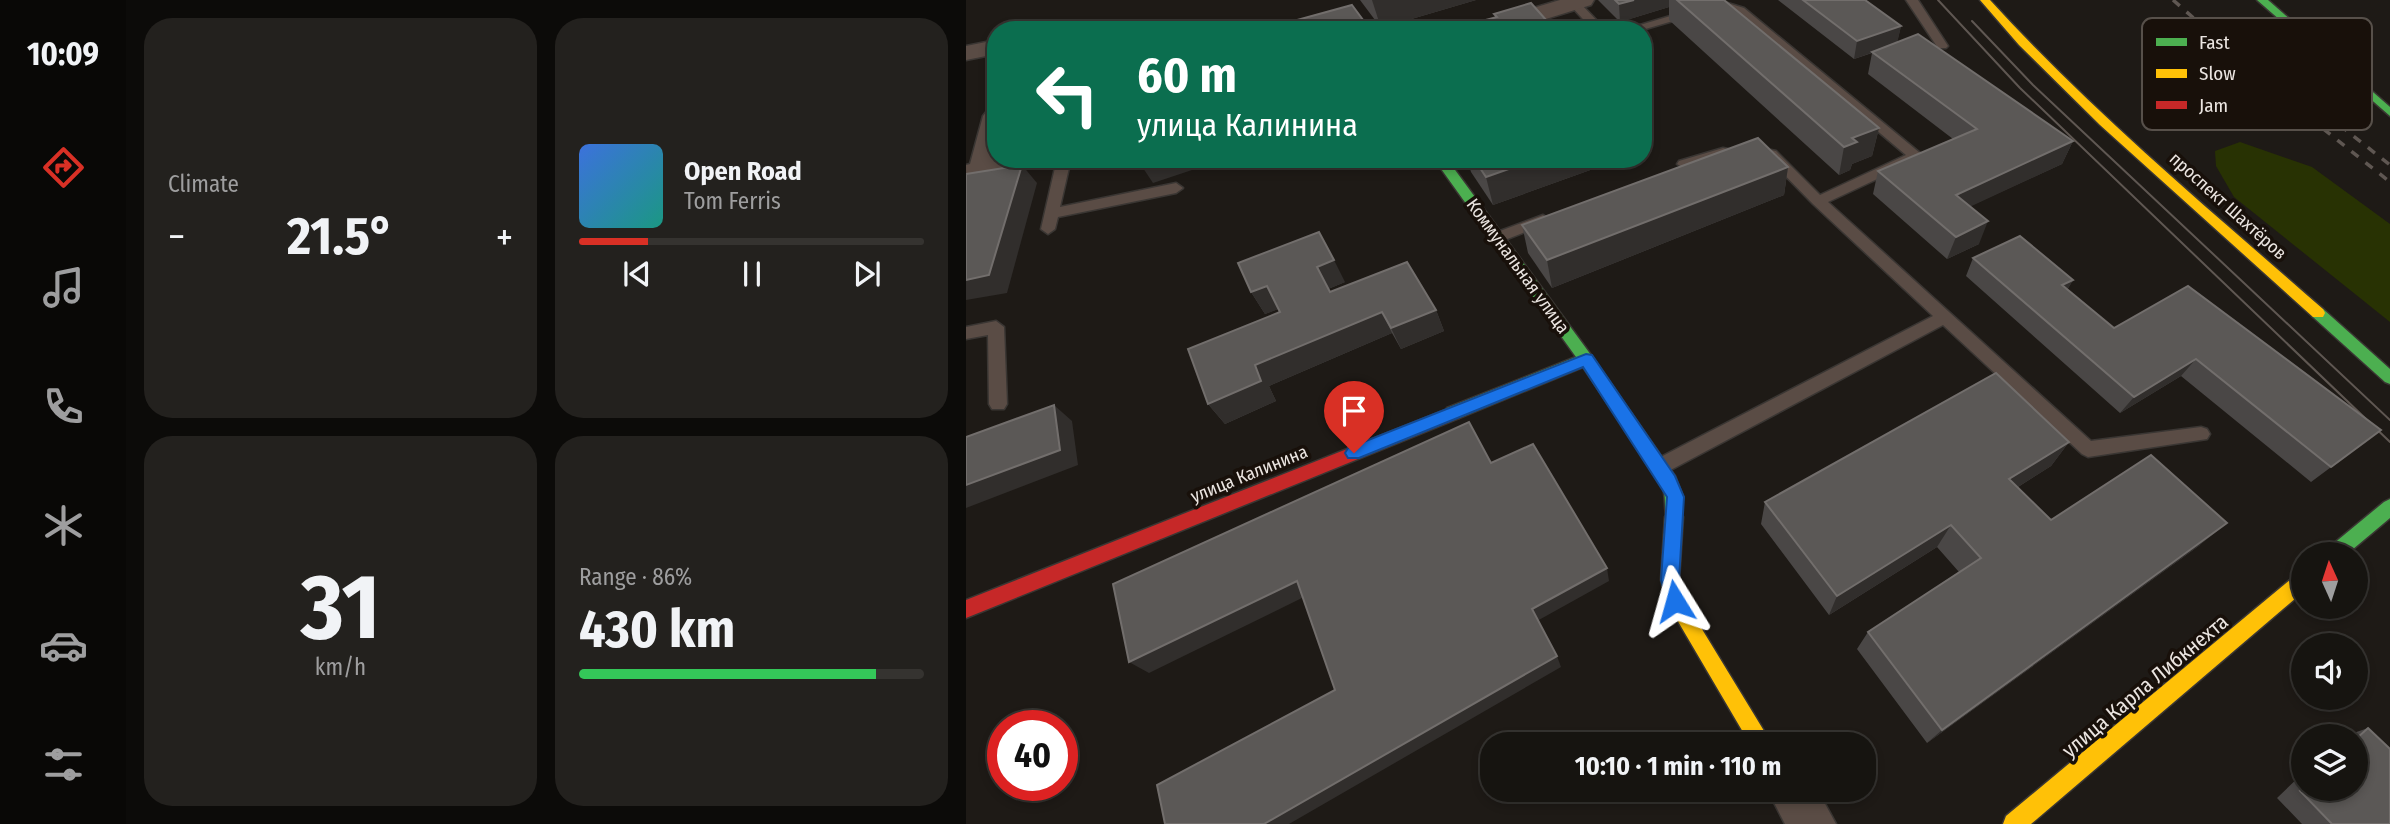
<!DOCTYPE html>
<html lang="en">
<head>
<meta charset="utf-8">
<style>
  :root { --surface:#161410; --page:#23211e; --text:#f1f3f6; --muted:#9e9e9f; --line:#353330; --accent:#d93025 }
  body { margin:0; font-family:"Fira Sans Condensed",sans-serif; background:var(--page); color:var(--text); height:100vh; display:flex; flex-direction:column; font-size:26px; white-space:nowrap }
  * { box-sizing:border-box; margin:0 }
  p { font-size:23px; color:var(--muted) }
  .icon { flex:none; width:38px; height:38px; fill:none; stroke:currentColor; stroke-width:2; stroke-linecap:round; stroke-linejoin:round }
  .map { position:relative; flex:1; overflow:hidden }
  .drawer { display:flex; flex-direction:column; gap:18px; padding:18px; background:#0c0b09; width:840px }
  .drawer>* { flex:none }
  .guide { position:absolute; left:21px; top:21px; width:665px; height:147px; border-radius:28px; box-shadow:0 4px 10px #0003,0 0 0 2px var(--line); background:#0b6e4f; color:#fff; overflow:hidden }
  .needle { width:46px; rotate:357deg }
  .tools { position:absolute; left:1325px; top:542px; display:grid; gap:14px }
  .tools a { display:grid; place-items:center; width:77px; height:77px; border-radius:50%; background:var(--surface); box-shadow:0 4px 10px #0003,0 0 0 2px var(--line); font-size:35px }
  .speed { position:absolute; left:21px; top:710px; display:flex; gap:14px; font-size:35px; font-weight:700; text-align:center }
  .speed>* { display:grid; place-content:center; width:91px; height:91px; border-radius:50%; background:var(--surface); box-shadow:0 4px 10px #0003,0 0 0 2px var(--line); line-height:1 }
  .speed .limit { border:10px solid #d22; background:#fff; color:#111 }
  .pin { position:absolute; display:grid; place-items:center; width:60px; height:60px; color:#fff; margin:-72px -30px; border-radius:50% 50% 50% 0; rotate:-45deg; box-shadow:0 0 7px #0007 }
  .pin .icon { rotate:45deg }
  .me { position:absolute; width:77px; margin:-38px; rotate:352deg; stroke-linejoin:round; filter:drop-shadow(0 0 5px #0008) }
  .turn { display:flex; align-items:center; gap:24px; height:147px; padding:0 35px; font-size:32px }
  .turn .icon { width:91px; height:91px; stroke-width:2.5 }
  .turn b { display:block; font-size:49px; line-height:60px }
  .big { font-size:52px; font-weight:700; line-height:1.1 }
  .drawer .tile { flex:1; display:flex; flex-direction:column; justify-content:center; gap:10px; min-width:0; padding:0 24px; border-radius:28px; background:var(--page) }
  .drawer .dial { align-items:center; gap:0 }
  .dial b { font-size:91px; line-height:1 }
  .song { display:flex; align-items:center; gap:21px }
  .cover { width:84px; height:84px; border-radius:10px; background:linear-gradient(135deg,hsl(220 70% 55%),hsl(170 70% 35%)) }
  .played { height:7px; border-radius:4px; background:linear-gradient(90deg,var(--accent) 20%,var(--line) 20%) }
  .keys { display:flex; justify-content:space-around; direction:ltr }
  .heat { display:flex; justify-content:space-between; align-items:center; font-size:38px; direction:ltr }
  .charge { height:10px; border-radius:5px; background:linear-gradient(90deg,#34c759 86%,var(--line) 0) }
  .drawer .tiles { flex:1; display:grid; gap:18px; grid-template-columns:repeat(2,1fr) }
  .trip { position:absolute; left:514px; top:732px; width:396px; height:70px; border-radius:28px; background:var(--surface); box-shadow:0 4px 10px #0003,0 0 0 2px var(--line); font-weight:700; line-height:70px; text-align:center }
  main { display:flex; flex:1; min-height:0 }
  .menu { display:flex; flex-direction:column; width:126px; justify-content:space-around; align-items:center; background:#090806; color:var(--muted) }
  .menu .icon { width:49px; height:49px }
  .menu .current { color:var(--accent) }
  .menu b { font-size:32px; color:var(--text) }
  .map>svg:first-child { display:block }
</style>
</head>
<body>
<main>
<nav class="menu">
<b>10:09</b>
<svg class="icon current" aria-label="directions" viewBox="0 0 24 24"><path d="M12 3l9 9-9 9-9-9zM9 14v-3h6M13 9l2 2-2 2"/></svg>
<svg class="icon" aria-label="music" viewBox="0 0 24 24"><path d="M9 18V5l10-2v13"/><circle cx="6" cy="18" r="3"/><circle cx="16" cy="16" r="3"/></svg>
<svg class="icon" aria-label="phone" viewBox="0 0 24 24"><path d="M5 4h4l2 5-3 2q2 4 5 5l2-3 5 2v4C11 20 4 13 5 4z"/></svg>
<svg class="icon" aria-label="climate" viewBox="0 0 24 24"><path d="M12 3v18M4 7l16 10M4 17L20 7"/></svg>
<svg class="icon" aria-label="car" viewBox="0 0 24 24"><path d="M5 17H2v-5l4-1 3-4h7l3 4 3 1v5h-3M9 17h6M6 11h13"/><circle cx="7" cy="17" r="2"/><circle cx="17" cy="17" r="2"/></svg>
<svg class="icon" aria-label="filters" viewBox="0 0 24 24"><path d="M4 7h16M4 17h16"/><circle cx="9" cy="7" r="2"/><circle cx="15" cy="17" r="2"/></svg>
</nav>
<section class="drawer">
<div class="tiles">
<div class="tile"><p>Climate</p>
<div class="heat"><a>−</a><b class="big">21.5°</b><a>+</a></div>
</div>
<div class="tile">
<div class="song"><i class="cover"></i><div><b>Open Road</b><p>Tom Ferris</p></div></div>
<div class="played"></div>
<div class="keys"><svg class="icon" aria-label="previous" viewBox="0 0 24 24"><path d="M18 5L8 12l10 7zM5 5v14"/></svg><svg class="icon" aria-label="pause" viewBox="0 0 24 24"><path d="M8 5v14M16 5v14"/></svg><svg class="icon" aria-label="next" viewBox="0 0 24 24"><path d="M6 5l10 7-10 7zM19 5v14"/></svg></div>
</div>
<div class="tile dial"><b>31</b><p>km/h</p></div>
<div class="tile"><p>Range · 86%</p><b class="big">430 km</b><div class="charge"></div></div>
</div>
</section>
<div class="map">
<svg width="1424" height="824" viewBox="0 0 1424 824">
  <rect width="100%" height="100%" fill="#1e1a16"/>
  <!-- green -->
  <path fill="#283203" d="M1274,142L1346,167L1424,224V322L1268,197L1250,166L1249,151Z"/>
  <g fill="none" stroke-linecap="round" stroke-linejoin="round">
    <!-- lane casing -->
    <g stroke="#3a3633" stroke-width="3">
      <g id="lane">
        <path d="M940,0H952L982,46L980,48H972Z"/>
        <path d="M604,1H612L640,30H627L604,5Z"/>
        <path d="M755,1L778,8L954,153V159L862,202L1125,441L1235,427L1241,429L1244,434L1241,439L1122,457L1116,454L977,325L699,473L693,475L687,473L684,467L687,461L967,316L847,204L798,154L805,150L810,151L854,195L940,155L770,12L755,7L676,30H657Z"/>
        <path d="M757,148L762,149V155L718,168L711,164L713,161Z"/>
        <path d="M91,159H105L94,207L210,183L217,188L210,193L92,217L89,229L82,234L75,229Z"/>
        <path d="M577,215L584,220L582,223L531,243L524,238L526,234Z"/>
        <path d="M30,321L38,327L41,404L38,409H26L23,404L22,335L0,339V327Z"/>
      </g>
    </g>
    <!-- street casing -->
    <g stroke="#3a3633" stroke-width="3">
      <g id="street">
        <path d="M594,0H628L625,5L544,30H508L511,25Z"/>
        <path d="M30,40V54L0,60V46Z"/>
        <path d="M30,108V159H65L62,165L0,183V165L4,164L17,116L21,111Z"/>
        <path d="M801,789H851L870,824H819Z"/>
      </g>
    </g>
    <!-- fast casing -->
    <g stroke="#3a3633" stroke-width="3">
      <g id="fast">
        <path d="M1291,0H1302L1424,107V116Z"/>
        <path d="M468,159H481L625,355L709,476L717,497L714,522L708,525L702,522C697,511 701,497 696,484L617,367L493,418H481L479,413L481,408L610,357Z"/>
        <path d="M1352,308L1357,309L1424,369V384L1419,382L1347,317L1345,313Z"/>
        <path d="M1424,499V518L1380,555H1358L1361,549L1418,502Z"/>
      </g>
    </g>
    <!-- slow casing -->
    <g stroke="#3a3633" stroke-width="3">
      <g id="slow">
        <path d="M1014,0H1024C1127,113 1243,209 1357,309L1359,313L1357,317H1347L1134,125L1053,45Z"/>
        <path d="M708,509L714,512L717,517L713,580L717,598L806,744H784L700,601L695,580L699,517L702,512Z"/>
        <path d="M1337,571V592L1065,824H1037L1040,816L1331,574Z"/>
      </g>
    </g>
    <!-- jam casing -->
    <g stroke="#3a3633" stroke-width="3">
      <path id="jam" d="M487,407L493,408L495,413L493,418L0,618V600Z"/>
    </g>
    <!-- lane -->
    <use href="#lane" fill="#5a4c45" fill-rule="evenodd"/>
    <!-- street -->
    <use href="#street" fill="#5a4c45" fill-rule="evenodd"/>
    <!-- fast -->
    <use href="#fast" fill="#4caf50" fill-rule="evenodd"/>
    <!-- slow -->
    <use href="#slow" fill="#ffc107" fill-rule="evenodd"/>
    <!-- jam -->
    <use href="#jam" fill="#c62828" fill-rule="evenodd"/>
    <!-- tram -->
    <g stroke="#5f5752" stroke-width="2">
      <path d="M972,0L1054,88L1424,442"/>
      <path d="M1006,21L1067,85L1424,420"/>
    </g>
    <!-- rail -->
    <g stroke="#5f5752" stroke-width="3.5" stroke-dasharray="9 9" stroke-linecap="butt">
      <path d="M1207,0L1326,104L1424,182"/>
      <path d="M1289,58L1424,165"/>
    </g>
  </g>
  <!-- wall -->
  <g fill="#4a4746">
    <path d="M394,0H510L415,28Z"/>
    <path d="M632,0H758L913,128L906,156L886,164L884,170L873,175L703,20V7L654,22Z"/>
    <path d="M812,0H899L935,26L931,42L1107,141L1096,164L1004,206L1013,244L981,259L907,194L912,171L987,139L902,74L906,53L888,59Z"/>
    <path d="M501,159H655L527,205L505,172Z"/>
    <path d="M822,167L818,195L586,288L562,253L556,225Z"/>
    <path d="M1007,258L1107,280L1101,290L1148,328L1415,430L1345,482L1215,376L1154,413L1000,276Z"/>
    <path d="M379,282L362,289L364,292L470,310L478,331L435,349L426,333L303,386L310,401L259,424L242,404L314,312L312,309L299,314L285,292Z"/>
    <path d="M1103,442L1085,466L1052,487L1085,520L1234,545L961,743L891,649L902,632L993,572L971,547L863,615L795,524L799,502Z"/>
    <path d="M1402,728L1424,824H1336L1311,798L1337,773V789H1390V737H1376Z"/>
  </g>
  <!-- shaded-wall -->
  <g fill="#312e2c">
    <path d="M406,0H510L415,28Z"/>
    <path d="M668,0H703V7L654,22L653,4Z"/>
    <path d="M400,24L402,30H381Z"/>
    <path d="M935,26L931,44L888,59L891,41Z"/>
    <path d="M913,128L906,156L886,164L884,170L873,175L878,147L886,138Z"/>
    <path d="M1107,141L1096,164L982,217L990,195Z"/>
    <path d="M171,159H259L187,183Z"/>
    <path d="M571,159H655L527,205L520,177Z"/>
    <path d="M56,165L71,183L41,293L0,300V280Z"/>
    <path d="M822,167L818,195L586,288L581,260Z"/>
    <path d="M1022,221L1013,244L981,259L990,237Z"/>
    <path d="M368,260L379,282L362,289L351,267Z"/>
    <path d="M1107,280L1097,297L1096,285Z"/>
    <path d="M301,286L315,308L299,314L285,292Z"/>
    <path d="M470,310L478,331L435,349L425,328Z"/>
    <path d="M416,312L426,333L303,386L310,401L259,424L242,404L289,365Z"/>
    <path d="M1230,359L1215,376L1154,413L1168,397Z"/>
    <path d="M88,405L106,421L112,465L0,508V485Z"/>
    <path d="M1103,442L1085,466L1028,502L1043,479Z"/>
    <path d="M1261,523L1234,545L961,743L976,730Z"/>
    <path d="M985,525L971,547L863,615L871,596Z"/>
    <path d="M641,568L643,581L571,621L566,609Z"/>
    <path d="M331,581L344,594L183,673L163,662Z"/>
    <path d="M591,656L595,667L323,824H298Z"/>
  </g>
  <!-- building -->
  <g fill="#5b5856" stroke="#726e6c" stroke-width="2">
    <path d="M649,0H668L653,4Z"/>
    <path d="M711,0H758L913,128L886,138L891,142L878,147Z"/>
    <path d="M837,0H899L935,26L891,41Z"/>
    <path d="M565,3L589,30H482L531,17L528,14Z"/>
    <path d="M386,5L400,24L381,30H312L309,26Z"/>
    <path d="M91,25L92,30H69Z"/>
    <path d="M952,34L1107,141L990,195L1022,221L990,237L912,171L1011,129L906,52Z"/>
    <path d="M792,138L822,167L581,260L556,225Z"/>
    <path d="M508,159H571L520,177Z"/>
    <path d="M56,165L23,275L0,280V174Z"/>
    <path d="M353,232L368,260L351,267L364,292L441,262L470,310L425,328L416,312L289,365L295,381L242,404L222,349L314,312L301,286L285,292L272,263Z"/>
    <path d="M1054,236L1107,280L1096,285L1148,328L1222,286L1415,430L1365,467L1230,359L1168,397L1007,258Z"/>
    <path d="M1030,373L1103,442L1043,479L1085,520L1185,455L1261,523L976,730L902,632L1015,558L985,525L871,596L799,502Z"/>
    <path d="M88,405L94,450L0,485V437Z"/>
    <path d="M503,422L525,463L567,444L641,568L566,609L591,656L298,824H199L191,785L369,690L331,581L163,662L147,584Z"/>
    <path d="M1402,728L1424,749V824H1366L1334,791L1337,789H1390V739Z"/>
  </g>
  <!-- route -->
  <path fill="#1a73e8" stroke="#114b97" stroke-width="2" d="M620,354L626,355L709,476L718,497L713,580L718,601L716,607L709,610L703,607L695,580L701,497L617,367L393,458H382L379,453L382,448Z"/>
  <g text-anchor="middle" stroke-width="7" stroke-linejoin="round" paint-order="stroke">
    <!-- street labels -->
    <g font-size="18" fill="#ebe5e1" stroke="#18100a">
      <text transform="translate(1262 206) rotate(42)" y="6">проспект Шахтёров</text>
      <text transform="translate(552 266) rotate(54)" y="6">Коммунальная улица</text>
      <text transform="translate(283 474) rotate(-22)" y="6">улица Калинина</text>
    </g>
    <!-- near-street labels -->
    <g font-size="21" fill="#ebe5e1" stroke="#18100a">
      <text transform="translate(1179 686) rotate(-40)" y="7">улица Карла Либкнехта</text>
    </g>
  </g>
  <!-- legend -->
  <rect x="1176" y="18" width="230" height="112" rx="10" fill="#18100a" stroke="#57504a" stroke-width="2"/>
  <rect x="1190" y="38" width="31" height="8" fill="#4caf50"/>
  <rect x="1190" y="69" width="31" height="9" fill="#ffc107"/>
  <rect x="1190" y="101" width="31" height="8" fill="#c62828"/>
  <g font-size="19" fill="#ebe5e1">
    <text x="1233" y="49">Fast</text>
    <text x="1233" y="80">Slow</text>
    <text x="1233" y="112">Jam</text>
  </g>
</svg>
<div class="tools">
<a><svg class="needle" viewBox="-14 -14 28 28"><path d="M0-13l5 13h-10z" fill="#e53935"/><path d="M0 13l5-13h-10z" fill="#9e9e9f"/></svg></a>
<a><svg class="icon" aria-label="sound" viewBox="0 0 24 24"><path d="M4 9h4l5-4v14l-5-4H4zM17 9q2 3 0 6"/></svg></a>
<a><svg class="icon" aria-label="layers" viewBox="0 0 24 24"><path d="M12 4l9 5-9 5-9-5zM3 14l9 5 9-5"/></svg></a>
</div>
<div class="speed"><div class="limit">40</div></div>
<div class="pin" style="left:388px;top:453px;background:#d93025"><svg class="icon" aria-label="arrive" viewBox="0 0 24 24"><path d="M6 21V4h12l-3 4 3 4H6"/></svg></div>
<svg class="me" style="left:709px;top:601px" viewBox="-20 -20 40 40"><path d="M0-17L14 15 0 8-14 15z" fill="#1a73e8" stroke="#fff" stroke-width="4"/></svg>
<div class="trip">10:10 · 1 min · 110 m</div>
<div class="guide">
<div class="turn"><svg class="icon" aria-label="left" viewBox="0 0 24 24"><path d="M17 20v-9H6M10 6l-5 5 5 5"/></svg><div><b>60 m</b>улица Калинина</div></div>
</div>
</div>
</main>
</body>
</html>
